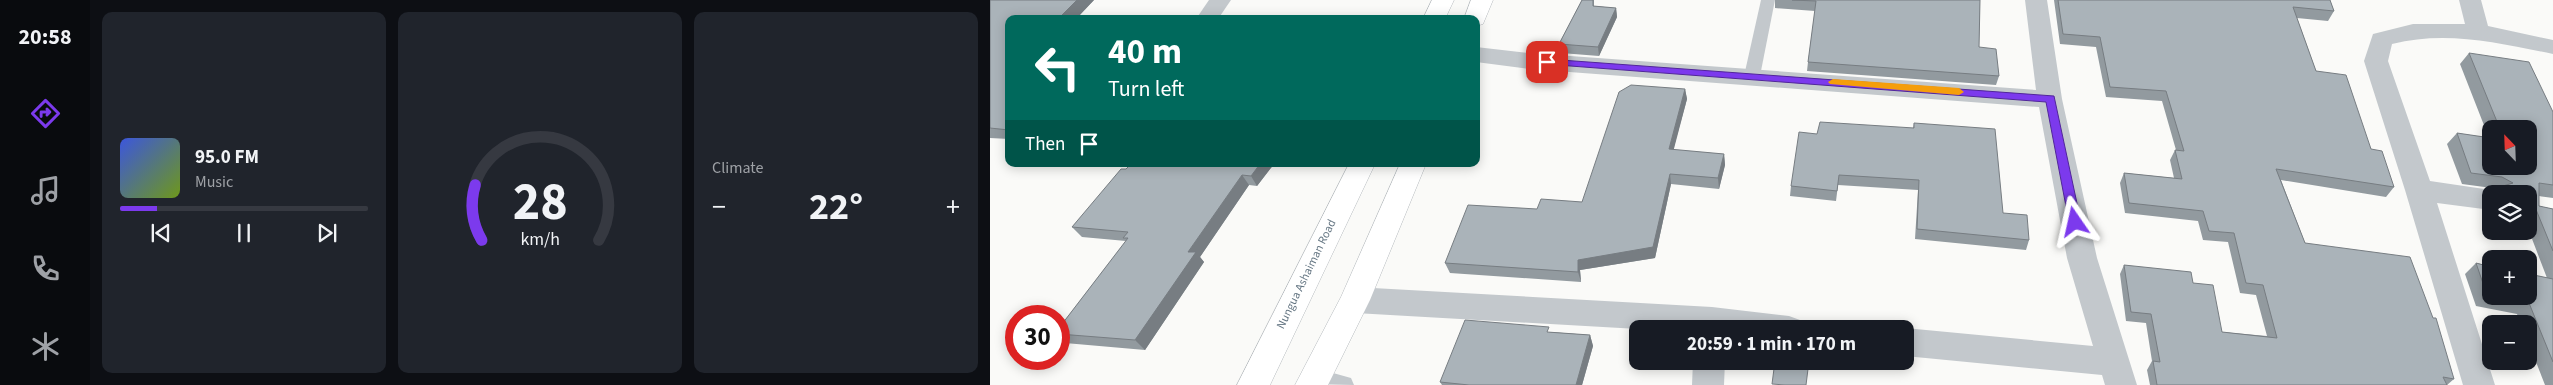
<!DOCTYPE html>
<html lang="en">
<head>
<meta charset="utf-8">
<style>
  :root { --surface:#171b24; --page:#20242c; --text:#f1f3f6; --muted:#9ea1a6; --line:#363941; --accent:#7c3aed }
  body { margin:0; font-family:"Source Sans 3",sans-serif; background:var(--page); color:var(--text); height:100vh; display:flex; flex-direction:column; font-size:19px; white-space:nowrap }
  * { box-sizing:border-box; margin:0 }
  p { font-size:16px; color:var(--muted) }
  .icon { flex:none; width:28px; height:28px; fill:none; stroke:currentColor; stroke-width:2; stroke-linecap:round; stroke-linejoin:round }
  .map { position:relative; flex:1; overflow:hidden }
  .details { display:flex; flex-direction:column; gap:12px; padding:12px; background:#0d0f14; width:900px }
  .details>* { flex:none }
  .guide { position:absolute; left:15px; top:15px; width:475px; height:152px; border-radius:10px; box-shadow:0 2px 12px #0003; background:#00695c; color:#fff; overflow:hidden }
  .needle { width:32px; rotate:337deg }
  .fabs { position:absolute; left:1492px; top:120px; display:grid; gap:10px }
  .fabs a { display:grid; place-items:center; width:55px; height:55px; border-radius:10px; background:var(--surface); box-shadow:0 2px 12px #0003; font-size:25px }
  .speed { position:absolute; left:15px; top:305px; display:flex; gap:10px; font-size:25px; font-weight:700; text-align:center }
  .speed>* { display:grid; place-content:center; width:65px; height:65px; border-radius:50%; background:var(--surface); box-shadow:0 2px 12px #0003; line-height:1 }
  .speed .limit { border:8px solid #d22; background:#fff; color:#111 }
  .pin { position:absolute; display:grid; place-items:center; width:42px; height:42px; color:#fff; margin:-21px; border-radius:10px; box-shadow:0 2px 8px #0006 }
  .me { position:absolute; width:55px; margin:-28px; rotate:349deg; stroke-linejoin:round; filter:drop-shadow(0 0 4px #0008) }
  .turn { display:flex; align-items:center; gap:18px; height:105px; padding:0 20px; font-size:22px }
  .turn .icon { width:65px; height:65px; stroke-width:2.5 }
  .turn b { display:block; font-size:35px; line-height:42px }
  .then { display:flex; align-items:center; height:48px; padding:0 20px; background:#0003; gap:10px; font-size:19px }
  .big { font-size:38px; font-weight:700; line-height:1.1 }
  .details .widget { flex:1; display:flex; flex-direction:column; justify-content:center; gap:8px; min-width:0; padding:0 18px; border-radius:10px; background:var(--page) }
  .details .dial { align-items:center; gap:0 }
  .dial svg { height:130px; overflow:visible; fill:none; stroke:var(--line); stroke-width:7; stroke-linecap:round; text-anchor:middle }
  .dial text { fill:var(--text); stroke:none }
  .song { display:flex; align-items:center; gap:15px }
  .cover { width:60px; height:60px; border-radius:8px; background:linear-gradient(135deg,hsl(230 70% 55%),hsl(80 70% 35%)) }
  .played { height:5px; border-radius:2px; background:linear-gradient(90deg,var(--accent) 15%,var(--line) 15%) }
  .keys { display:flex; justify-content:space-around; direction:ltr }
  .heat { display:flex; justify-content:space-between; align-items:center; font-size:28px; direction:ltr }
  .details .tiles { flex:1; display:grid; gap:12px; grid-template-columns:repeat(3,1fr) }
  .trip { position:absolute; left:639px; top:320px; width:285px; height:50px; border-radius:10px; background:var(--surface); box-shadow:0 2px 12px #0003; font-weight:700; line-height:50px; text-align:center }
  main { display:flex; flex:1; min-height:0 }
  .tab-bar { display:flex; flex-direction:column; width:90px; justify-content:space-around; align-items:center; background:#090b0e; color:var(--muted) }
  .tab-bar .icon { width:35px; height:35px }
  .tab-bar .current { color:var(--accent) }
  .tab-bar b { font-size:22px; color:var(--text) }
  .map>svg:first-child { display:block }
</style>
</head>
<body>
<main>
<nav class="tab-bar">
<b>20:58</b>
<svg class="icon current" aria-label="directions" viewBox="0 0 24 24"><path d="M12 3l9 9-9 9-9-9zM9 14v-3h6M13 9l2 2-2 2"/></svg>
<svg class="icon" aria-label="music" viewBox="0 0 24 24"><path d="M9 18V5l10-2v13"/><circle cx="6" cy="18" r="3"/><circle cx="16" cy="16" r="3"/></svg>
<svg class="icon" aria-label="phone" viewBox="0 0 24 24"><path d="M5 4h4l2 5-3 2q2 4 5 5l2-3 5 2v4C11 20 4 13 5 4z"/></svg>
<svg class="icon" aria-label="climate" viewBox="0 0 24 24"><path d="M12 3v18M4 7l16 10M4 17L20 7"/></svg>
</nav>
<section class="details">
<div class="tiles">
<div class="widget">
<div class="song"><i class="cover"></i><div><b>95.0 FM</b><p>Music</p></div></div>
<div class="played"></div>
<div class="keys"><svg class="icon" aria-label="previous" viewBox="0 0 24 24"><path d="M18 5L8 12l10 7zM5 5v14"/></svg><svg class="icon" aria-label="pause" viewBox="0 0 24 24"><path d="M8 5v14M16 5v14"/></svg><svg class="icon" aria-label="next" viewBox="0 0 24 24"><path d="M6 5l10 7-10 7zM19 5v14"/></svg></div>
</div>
<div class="widget dial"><svg viewBox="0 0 100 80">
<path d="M14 69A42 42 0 1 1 86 69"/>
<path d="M14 69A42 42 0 0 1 10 35" stroke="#7c3aed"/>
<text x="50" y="56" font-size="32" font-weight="700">28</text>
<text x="50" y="72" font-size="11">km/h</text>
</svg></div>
<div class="widget"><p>Climate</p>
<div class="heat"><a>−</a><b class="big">22°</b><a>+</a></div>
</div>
</div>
</section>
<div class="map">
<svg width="1563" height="385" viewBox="0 0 1563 385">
  <rect width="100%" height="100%" fill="#fafaf8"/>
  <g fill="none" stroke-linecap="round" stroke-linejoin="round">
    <!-- primary casing -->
    <g stroke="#b5babe" stroke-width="1">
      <g id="primary">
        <path d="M442,0H464L455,19H433Z"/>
        <path d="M481,0H503L493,24L486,26V19H474Z"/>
        <path d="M359,164H385L280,385H247Z"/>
        <path d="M410,164H436L380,300L338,385H305L351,297Z"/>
      </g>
    </g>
    <!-- lane -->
    <g fill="#c3c8cc" fill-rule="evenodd">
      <path d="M771,0H785L770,76L762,81L754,76Z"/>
      <path d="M325,368L361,378L364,385L318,384L315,377L318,370Z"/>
    </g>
    <!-- street -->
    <g fill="#c3c8cc" fill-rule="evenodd">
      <path d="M219,0H241L228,19H206Z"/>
      <path d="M1035,0H1057L1072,99L1107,258L1147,385H1115L1112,375L915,356V328L1103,346L1077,258L1049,107L539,69L486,62V47L539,53L1046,90Z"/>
      <path d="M1469,0H1491L1498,26L1563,40V54C1509,43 1456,30 1402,44L1398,61L1440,181L1501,190L1511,194H1501V210L1447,203L1505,385H1473L1415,190L1374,61L1383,34L1423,24H1475Z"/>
      <path d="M365,287L722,307L799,316L810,320L815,329H648L365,313L354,309L350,300L354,291Z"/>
      <path d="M703,361H735L734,385H702Z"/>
    </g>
    <!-- primary -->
    <use href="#primary" fill="#fff" fill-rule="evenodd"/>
  </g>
  <!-- wall -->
  <g fill="#929a9f" fill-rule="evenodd">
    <path d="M0,0H104L86,19H19V139L0,138Z"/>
    <path d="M592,0H604V6L626,8L627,17L609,56L571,53L569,44Z"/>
    <path d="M785,0H990L989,47L1009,76L1006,85L817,71L818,62L825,11L785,8Z"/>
    <path d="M1064,0H1340L1344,11L1338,21L1307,18L1326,71L1381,149L1404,187L1396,197L1291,180L1315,243L1464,379L1457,385H1160L1157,370L1162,361L1156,323L1136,321L1130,274L1134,265L1203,283L1232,332L1277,336L1266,295L1250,293L1238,242L1213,240L1208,221L1135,213L1130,183L1134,173L1184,178L1180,160L1185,150H1186L1172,101L1116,97L1106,47L1070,44Z"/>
    <path d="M1479,53L1563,112V198L1549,196V206L1563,209V385H1555L1539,344V324H1531L1527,314L1486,306L1475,274L1486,263L1557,278L1539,231V194H1506L1508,192L1502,188L1472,184L1457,144L1467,133L1499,138L1470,64ZM1501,129H1539L1501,166Z"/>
    <path d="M695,89L697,99L683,150L734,154L735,165L729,189L681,184L665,258L590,270L591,282L460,273L455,263L547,209L592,202Z"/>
    <path d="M924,123L1039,240L1036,250L925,239L928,190L848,185L846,201L800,196L801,186L827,134L923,128Z"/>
    <path d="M141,164H284L267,186L259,185L210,257L214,262L155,350L75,343L69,338V328L136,241L92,237L82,227Z"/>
    <path d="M561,332L600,335L603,346L592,385H452L450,382Z"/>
  </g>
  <!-- shaded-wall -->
  <g fill="#777d82">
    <path d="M87,0H104L86,19H68Z"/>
    <path d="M626,8L627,17L609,56L608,47Z"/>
    <path d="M695,89L697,99L681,160L679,149Z"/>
    <path d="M734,154L735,165L729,189L728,178Z"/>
    <path d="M270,164H284L267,186L261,176Z"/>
    <path d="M680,174L681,184L665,258L590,270L591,282L588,272V260Z"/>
    <path d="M252,175L259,185L210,257L214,262L155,350L145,340L198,252Z"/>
    <path d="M600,335L603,346L592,385H586Z"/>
  </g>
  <!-- building -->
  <g fill="#aab3b9" stroke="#777d82">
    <path d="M0,0H87L68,19H19V130L0,128Z"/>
    <path d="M592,0H603V6L626,8L608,47L569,44Z"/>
    <path d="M802,0H990L989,47L1006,49L1009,76L818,62L826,1Z"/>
    <path d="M1068,0H1340L1344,11L1303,7L1326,71L1356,75L1381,149L1392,151L1404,187L1286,169L1315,243L1420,257L1443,318H1446L1464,379L1453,377L1457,385H1167L1163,361L1170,362L1161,314L1141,312L1134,265L1201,272L1203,283L1223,285L1232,332L1287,338L1273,285L1256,283L1244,233L1219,231L1213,211L1139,203L1134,173L1192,179L1185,150L1194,151L1176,91L1120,87L1110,37L1073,34Z"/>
    <path d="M1479,53L1539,62L1563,112V185L1549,183V206L1563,209V251L1538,190L1513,186L1523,183L1512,177L1481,173L1467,133L1501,138V166H1539V129H1510Z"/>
    <path d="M641,85L695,89L679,149L734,154L728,178L680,174L663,247L588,260V272L455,263L478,205L547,209L551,199L592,202L629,92Z"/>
    <path d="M830,122L924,128V123L1005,129L1013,213L1037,215L1039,240L927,229L929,180L849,175L847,191L801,186L809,132L827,134Z"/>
    <path d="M141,164H270L261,176L252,175L198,252H206L145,340L69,334V328L138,238H133L138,232L82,227L131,169H136Z"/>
    <path d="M1486,263L1501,267V296L1497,295Z"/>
    <path d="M1539,274L1563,279V362L1539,303L1502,296H1539Z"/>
    <path d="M475,320L559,327L557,332L600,335L586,385H479L450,382Z"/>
    <path d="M785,361H819L816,385H795L782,384Z"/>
  </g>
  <!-- route -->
  <path fill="#7c3aed" stroke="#51269a" d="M557,59L1064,96L1091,222L1085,227L1079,222L1056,102L554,64V60Z"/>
  <!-- slow -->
  <path fill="#f59e0b" d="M843,79L969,88L974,92L969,95L840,84L838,82Z"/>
  <g text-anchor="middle" stroke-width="5" stroke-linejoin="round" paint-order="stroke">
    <!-- street labels -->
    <g font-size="12" fill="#657683" stroke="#fff">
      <text transform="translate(316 274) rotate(-64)" y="4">Nungua Ashaiman Road</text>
    </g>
  </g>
</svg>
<div class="fabs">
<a><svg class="needle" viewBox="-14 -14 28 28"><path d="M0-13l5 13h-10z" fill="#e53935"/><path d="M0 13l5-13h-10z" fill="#9ea1a6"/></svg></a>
<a><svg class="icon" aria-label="layers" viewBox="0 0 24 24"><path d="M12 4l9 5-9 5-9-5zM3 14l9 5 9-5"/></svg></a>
<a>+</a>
<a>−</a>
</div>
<div class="speed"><div class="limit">30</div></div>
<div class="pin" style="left:557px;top:62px;background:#d93025"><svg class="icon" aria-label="arrive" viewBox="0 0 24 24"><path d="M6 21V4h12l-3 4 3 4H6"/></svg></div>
<svg class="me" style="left:1085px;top:222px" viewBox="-20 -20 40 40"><path d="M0-17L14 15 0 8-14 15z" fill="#7c3aed" stroke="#fff" stroke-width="4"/></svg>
<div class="trip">20:59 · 1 min · 170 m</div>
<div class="guide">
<div class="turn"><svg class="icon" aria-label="left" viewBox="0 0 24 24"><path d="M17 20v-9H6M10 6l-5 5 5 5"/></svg><div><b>40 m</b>Turn left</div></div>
<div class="then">Then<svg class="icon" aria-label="arrive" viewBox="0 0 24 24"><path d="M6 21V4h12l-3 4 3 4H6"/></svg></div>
</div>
</div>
</main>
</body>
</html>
